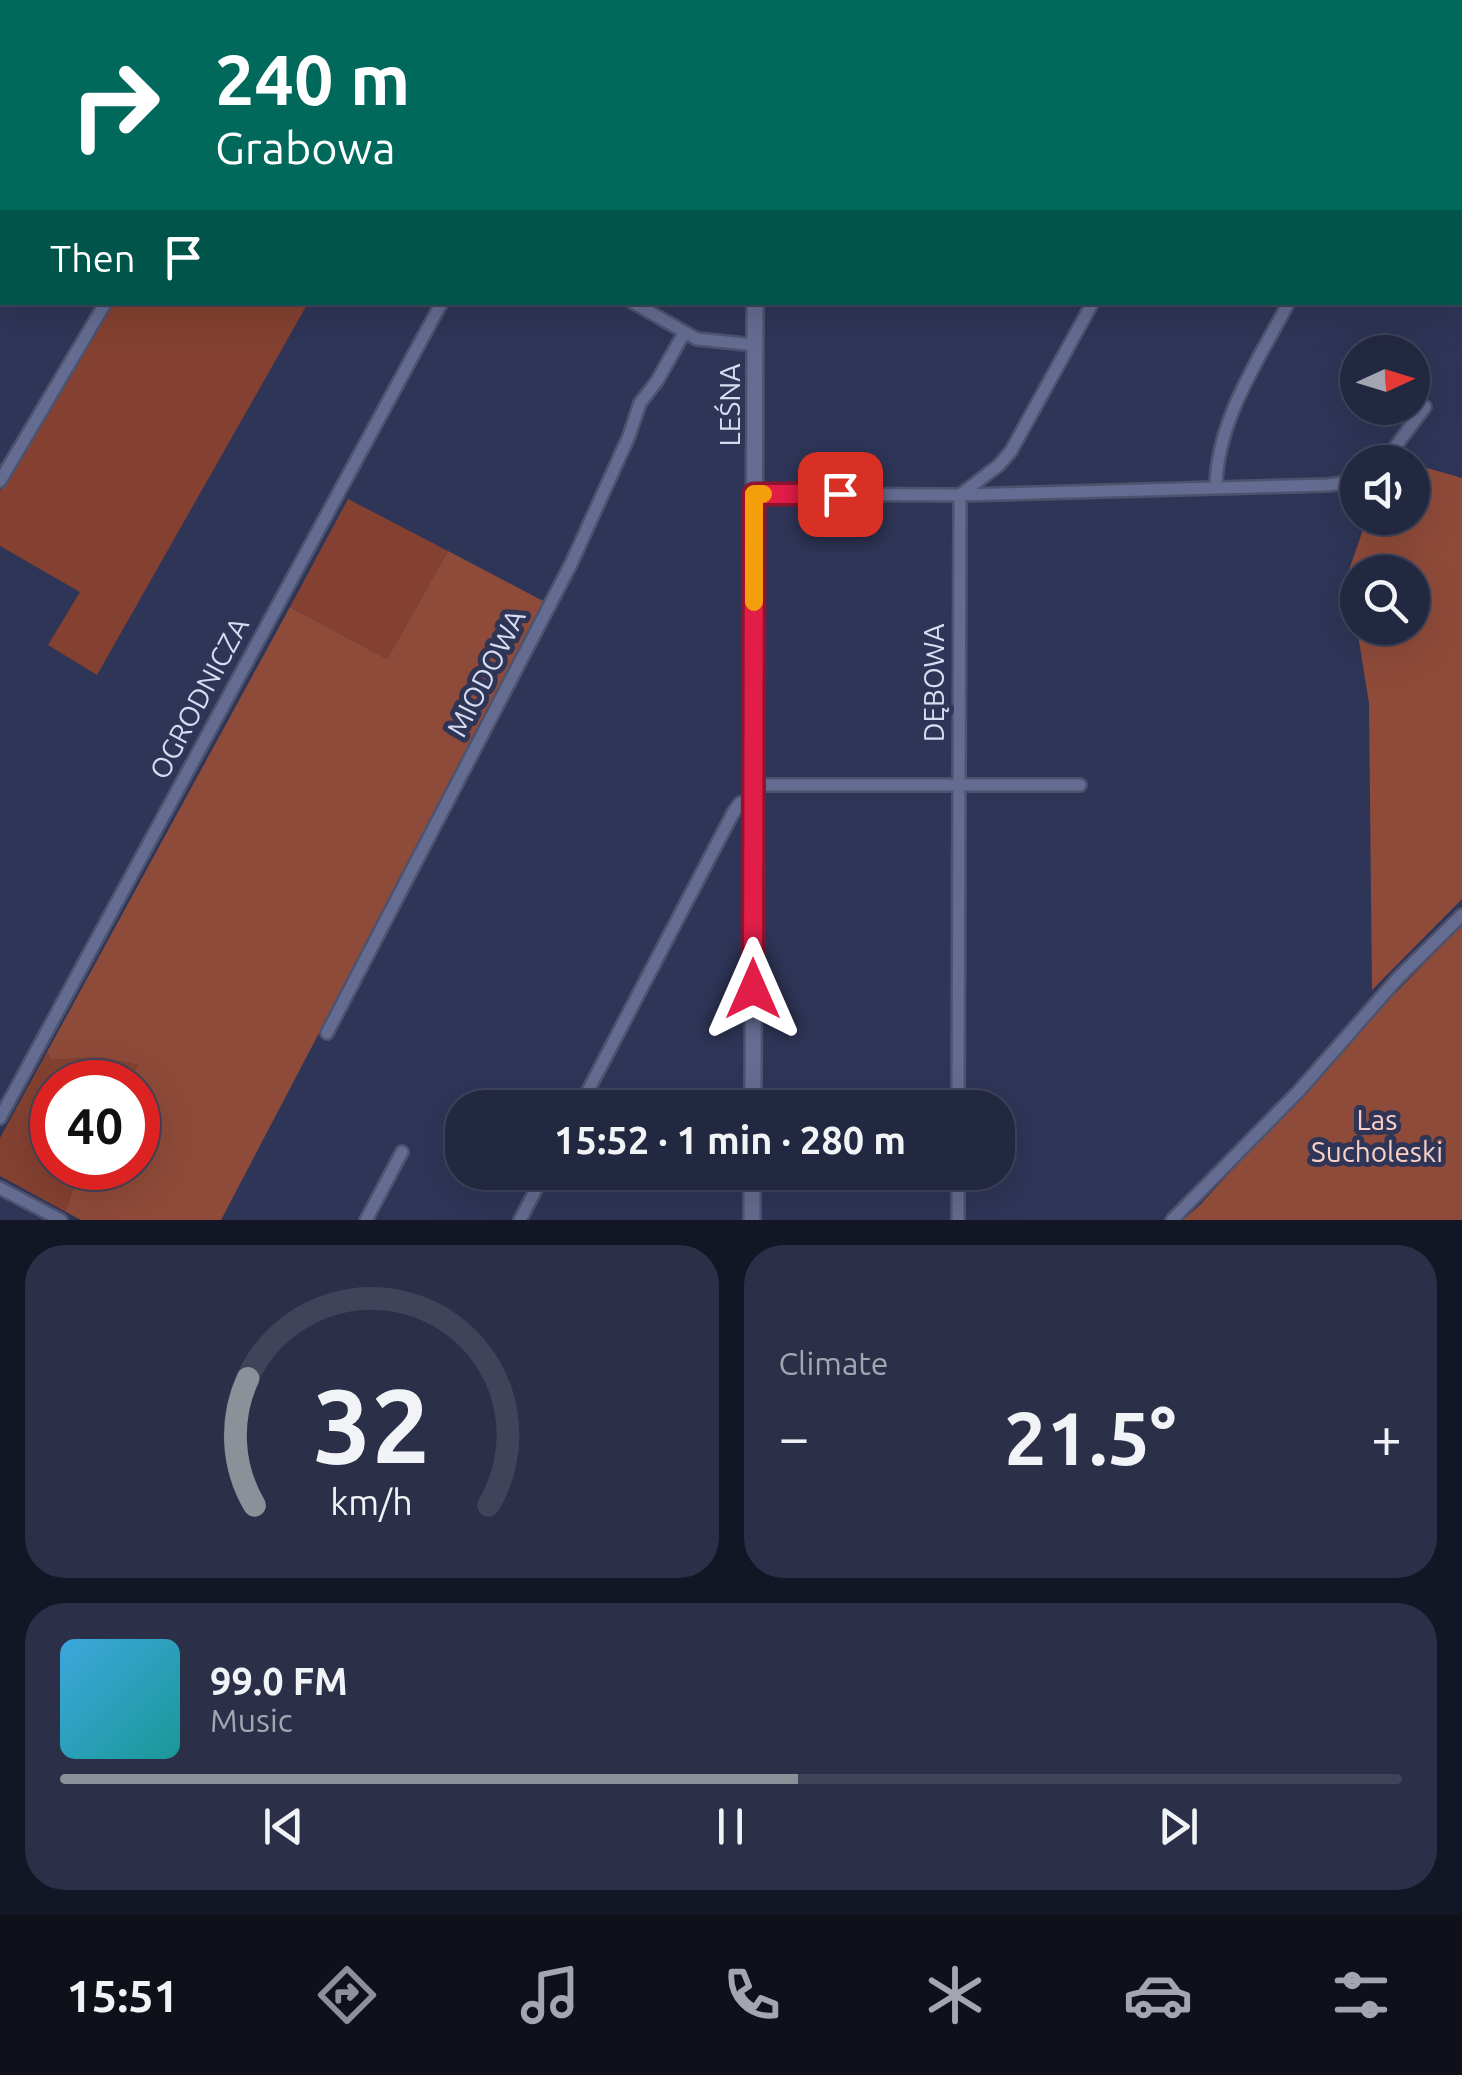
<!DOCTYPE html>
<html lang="en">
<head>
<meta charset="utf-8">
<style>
  :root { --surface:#232841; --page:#2b3048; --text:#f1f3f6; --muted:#a3a6b1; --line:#40445a; --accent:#8c9099 }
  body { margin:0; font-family:Ubuntu,sans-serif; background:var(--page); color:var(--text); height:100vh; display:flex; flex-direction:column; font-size:38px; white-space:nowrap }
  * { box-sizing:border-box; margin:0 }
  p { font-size:32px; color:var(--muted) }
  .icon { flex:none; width:55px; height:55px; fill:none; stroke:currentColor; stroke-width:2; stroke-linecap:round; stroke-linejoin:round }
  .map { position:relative; height:1220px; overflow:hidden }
  .panel { display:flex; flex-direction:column; gap:25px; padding:25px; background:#131624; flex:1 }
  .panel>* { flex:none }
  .top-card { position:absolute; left:0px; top:0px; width:1462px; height:305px; box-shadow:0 10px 40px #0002,0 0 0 2px var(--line); background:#00695c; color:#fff; overflow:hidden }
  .needle { width:65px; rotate:86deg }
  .buttons { position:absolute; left:1340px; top:335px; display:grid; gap:20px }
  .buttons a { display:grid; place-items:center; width:90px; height:90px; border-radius:50%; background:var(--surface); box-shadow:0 10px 40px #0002,0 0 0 2px var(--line); font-size:50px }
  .speed { position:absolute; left:30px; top:1060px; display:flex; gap:20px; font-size:50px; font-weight:700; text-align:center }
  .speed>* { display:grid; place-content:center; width:130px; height:130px; border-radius:50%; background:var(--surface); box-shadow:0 10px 40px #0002,0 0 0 2px var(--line); line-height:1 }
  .speed .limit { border:15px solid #d22; background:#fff; color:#111 }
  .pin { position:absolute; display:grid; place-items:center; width:85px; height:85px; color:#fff; margin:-42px; border-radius:20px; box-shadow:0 5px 15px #0006 }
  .me { position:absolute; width:110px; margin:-55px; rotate:0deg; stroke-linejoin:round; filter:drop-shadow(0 0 8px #0008) }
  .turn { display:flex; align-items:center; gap:35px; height:210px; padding:0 50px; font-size:45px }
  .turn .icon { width:130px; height:130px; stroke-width:2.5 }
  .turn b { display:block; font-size:70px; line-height:85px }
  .then { display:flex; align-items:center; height:95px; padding:0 50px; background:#0003; gap:20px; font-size:38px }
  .big { font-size:75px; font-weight:600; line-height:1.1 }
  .panel .tile { flex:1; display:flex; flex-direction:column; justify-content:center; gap:15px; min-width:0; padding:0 35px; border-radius:40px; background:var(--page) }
  .panel .dial { align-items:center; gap:0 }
  .dial svg { height:260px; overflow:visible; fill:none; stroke:var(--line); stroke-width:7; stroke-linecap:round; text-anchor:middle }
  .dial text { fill:var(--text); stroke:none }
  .song { display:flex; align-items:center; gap:30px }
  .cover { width:120px; height:120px; border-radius:15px; background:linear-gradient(135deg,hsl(200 70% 55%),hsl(180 70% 35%)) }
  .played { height:10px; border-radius:5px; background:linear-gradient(90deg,var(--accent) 55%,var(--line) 55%) }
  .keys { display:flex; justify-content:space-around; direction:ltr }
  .heat { display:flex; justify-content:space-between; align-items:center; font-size:55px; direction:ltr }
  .panel .tiles { flex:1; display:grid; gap:25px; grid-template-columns:1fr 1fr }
  .tile:last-child { grid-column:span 2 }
  .trip { position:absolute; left:445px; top:1090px; width:570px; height:100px; border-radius:40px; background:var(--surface); box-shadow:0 10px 40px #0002,0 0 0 2px var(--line); font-weight:600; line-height:100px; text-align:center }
  .dock { display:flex; height:160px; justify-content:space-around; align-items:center; background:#0e101a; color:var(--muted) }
  .dock .icon { width:70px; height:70px }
  .dock .current { color:var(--accent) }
  .dock b { font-size:45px; color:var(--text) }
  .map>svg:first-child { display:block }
</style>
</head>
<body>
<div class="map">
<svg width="1462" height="1220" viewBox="0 0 1462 1220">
  <rect width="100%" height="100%" fill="#2f3557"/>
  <!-- green -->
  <g fill="#844131">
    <path d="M1377,0H1462L1460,225V2Z"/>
    <path d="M112,303H308L97,675L48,645L80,592L0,546V491Z"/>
    <path d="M348,499L448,551L387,659L290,607Z"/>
    <path d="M47,1052L52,1060L101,1057L140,1065L126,1082H52V1168H79L66,1212L0,1176V1138Z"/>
  </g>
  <!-- forest -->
  <g fill="#8f4b3a" fill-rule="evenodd">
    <path d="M1413,464L1462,478V899L1372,990L1369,703L1348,573L1367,518H1412ZM1412,572V628H1358V572Z"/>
    <path d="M448,551L545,602L221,1220H81L66,1212L79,1168H138V1082H126L139,1065L101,1057L52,1060L47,1052L290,607L387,659Z"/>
    <path d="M1462,925V1220H1183L1200,1205L1373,1016Z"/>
  </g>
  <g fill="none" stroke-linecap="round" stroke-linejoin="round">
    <!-- street casing -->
    <g stroke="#4d526e" stroke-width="16">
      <g id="street">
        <path d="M216,0V2"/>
        <path d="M345,0V2"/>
        <path d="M1120,0L1124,2"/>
        <path d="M606,2L607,0"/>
        <path d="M861,2L863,0"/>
        <path d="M1252,2L1253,0"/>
        <path d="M632,302L697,339L755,345"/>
        <path d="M1384,462L1425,407"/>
        <path d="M0,481L106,302"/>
        <path d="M1216,486C1217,420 1259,359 1289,302"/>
        <path d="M754,494L960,495L1328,485L1358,481"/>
        <path d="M754,785H1080"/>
        <path d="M327,1033L571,564L629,436L640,403L657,381L684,333"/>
        <path d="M579,1108L733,813L740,803L754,800"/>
        <path d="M958,1108L960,495L999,465L1011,451L1093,302"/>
        <path d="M0,1118L442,302"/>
        <path d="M0,1188L61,1220"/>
        <path d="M366,1220L402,1152"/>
        <path d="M520,1220L545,1172"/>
        <path d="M958,1220V1172"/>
        <path d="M1172,1220L1298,1092L1398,978L1462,915"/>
      </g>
    </g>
    <!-- secondary casing -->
    <g stroke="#4d526e" stroke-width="20">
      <g id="secondary">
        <path d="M756,2V0"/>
        <path d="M753,1108L755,302"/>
        <path d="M752,1220V1172"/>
      </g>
    </g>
    <!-- street -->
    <use href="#street" stroke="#646c91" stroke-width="11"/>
    <!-- secondary -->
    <use href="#secondary" stroke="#646c91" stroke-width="15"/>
  </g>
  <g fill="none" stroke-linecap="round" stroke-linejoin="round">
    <!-- route casing -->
    <g stroke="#92132f" stroke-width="25">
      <path id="route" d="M753,989L754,494H840"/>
    </g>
    <!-- route -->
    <use href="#route" stroke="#e11d48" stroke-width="18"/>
    <!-- slow -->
    <path stroke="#f59e0b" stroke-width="18" d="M754,602V494H763"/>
  </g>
  <g text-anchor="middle" stroke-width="10" stroke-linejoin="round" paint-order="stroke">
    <!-- street labels -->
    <g font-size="28" fill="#d7dcf1" stroke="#2f3557">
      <text transform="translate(730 405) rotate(-90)" y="10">LEŚNA</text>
      <text transform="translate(486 673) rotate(-63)" y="10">MIODOWA</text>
      <text transform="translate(934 683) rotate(-90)" y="10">DĘBOWA</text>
      <text transform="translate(199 698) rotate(-62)" y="10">OGRODNICZA</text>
    </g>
    <!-- park labels -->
    <g font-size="28" fill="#fad0c5" stroke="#2f3557">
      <text x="1377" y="1130">Las<tspan x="1377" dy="32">Sucholeski</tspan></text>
    </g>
  </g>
</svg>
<div class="buttons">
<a><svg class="needle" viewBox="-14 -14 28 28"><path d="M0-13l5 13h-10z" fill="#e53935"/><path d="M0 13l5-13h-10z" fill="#a3a6b1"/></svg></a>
<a><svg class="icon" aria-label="sound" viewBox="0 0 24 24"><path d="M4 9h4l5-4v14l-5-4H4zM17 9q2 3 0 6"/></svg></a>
<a><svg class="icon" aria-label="search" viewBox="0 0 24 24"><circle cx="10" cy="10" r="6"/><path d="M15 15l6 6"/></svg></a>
</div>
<div class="speed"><div class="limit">40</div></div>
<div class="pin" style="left:840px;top:494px;background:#d93025"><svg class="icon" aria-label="arrive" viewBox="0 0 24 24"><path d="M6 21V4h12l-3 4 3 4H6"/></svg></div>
<svg class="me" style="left:753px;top:989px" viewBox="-20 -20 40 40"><path d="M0-17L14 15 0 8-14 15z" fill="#e11d48" stroke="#fff" stroke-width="4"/></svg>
<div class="trip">15:52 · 1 min · 280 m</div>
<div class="top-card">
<div class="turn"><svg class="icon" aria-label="right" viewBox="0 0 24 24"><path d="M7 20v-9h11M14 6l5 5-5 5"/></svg><div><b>240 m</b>Grabowa</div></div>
<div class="then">Then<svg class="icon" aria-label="arrive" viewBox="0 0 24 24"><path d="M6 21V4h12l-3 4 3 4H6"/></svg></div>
</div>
</div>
<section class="panel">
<div class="tiles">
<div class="tile dial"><svg viewBox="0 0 100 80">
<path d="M14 69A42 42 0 1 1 86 69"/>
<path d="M14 69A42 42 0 0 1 12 30" stroke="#8c9099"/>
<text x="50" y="56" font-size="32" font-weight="700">32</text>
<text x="50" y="72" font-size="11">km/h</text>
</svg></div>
<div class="tile"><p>Climate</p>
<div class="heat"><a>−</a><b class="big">21.5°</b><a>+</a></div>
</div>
<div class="tile">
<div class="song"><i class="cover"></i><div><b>99.0 FM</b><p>Music</p></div></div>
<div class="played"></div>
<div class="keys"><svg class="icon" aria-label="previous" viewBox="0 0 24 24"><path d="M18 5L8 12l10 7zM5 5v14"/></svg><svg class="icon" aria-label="pause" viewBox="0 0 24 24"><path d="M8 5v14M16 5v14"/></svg><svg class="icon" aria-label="next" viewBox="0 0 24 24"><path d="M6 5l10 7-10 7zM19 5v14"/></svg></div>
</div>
</div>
</section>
<nav class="dock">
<b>15:51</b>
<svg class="icon current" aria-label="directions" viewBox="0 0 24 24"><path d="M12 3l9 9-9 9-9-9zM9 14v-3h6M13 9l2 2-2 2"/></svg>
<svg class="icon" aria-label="music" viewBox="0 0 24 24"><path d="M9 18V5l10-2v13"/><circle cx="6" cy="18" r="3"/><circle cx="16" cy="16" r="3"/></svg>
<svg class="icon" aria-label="phone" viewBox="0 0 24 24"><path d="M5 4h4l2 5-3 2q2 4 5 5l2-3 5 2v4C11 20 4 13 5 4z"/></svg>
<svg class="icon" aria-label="climate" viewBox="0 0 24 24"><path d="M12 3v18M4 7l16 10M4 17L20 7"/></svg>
<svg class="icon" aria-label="car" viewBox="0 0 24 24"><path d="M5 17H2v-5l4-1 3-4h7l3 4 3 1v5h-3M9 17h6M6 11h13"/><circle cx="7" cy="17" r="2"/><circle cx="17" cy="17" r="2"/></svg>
<svg class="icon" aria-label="filters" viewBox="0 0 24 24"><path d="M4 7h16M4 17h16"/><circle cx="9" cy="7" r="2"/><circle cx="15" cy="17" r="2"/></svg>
</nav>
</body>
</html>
